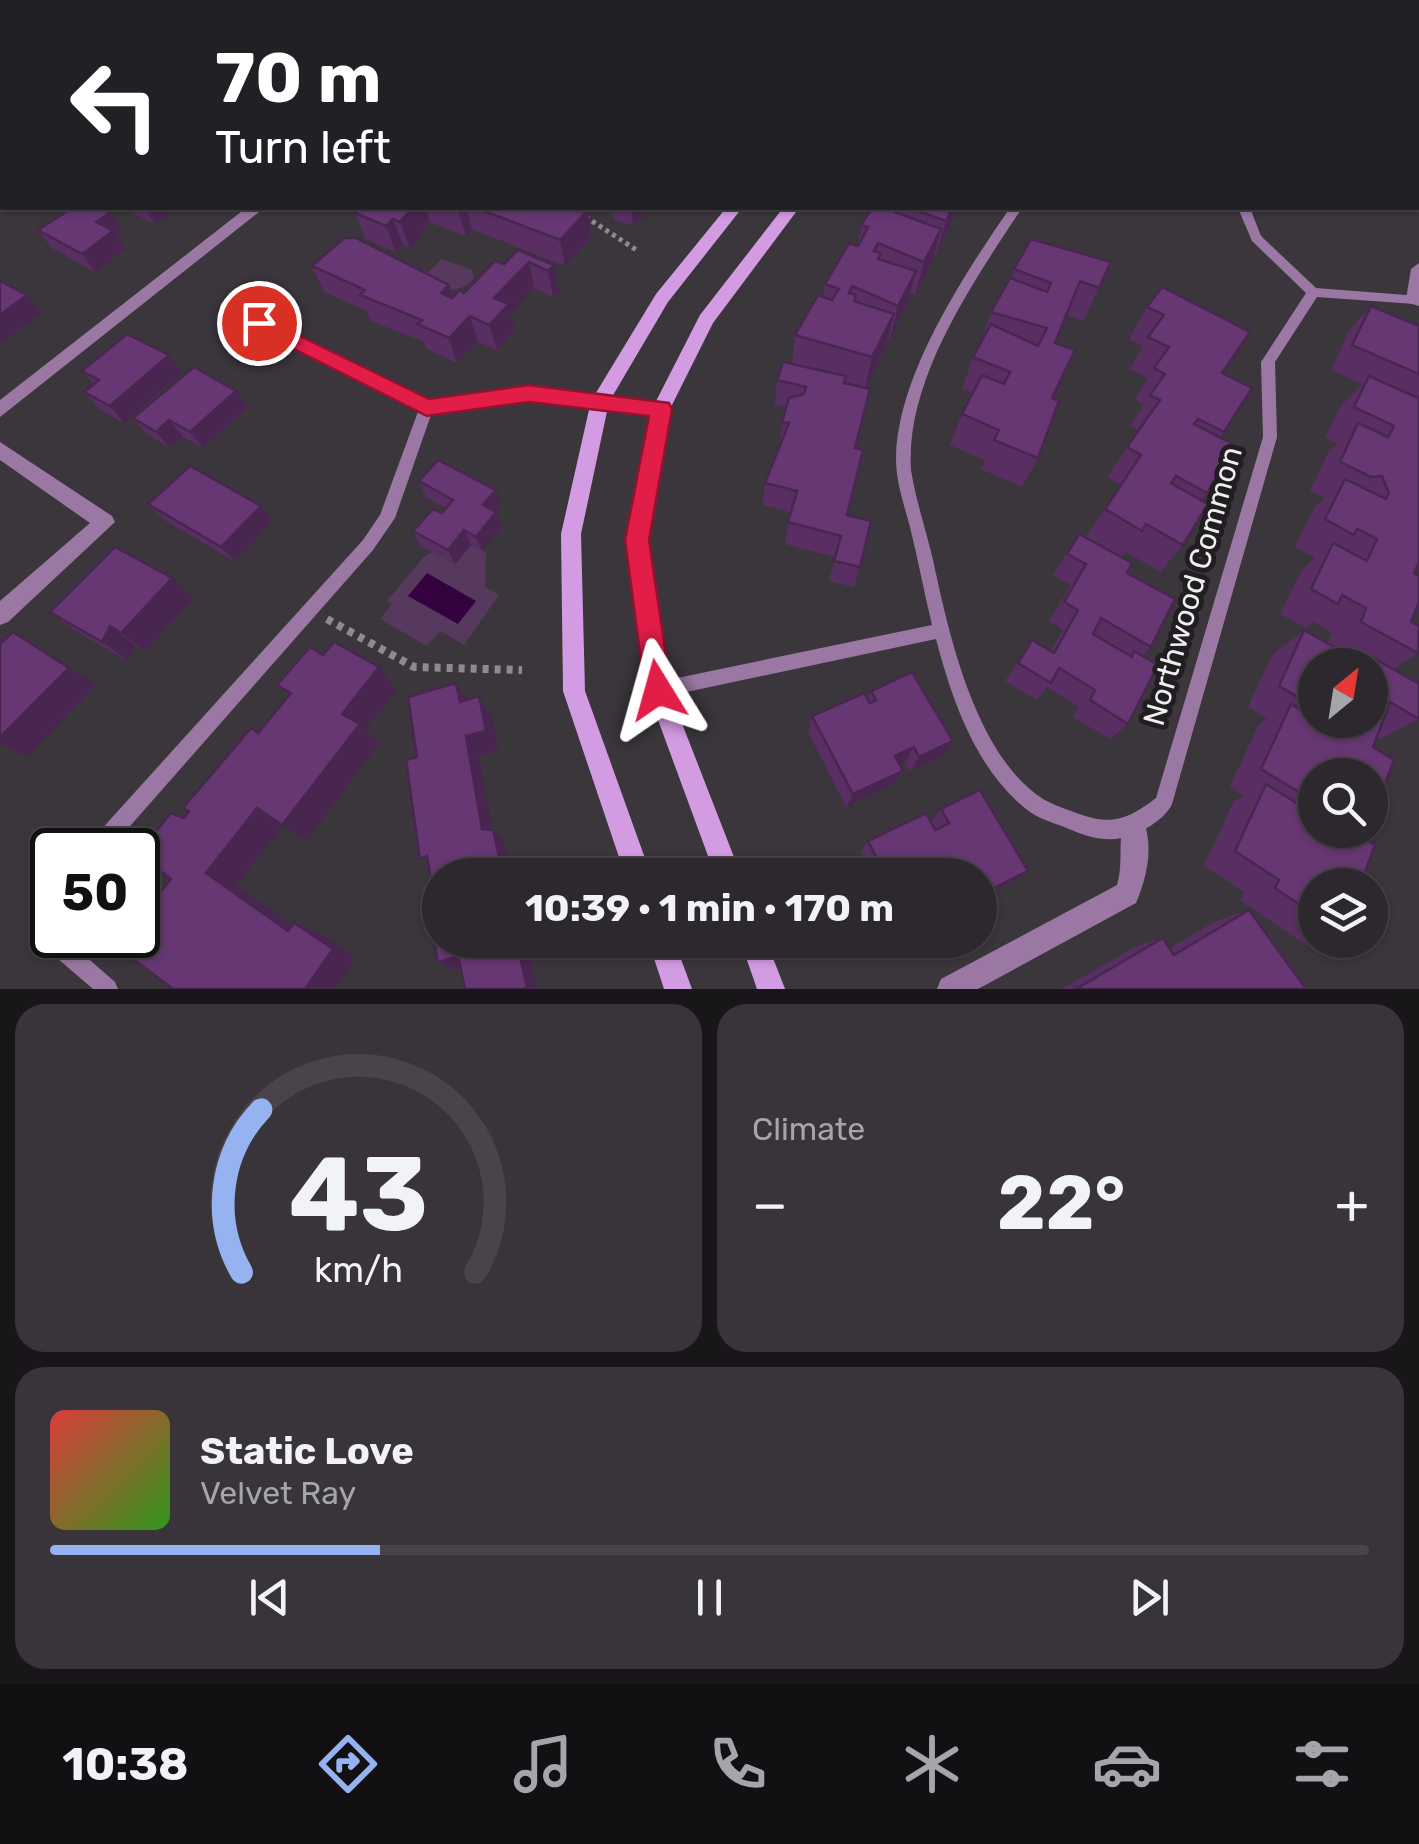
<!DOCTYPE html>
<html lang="en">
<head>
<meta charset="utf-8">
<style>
  :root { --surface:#2c282d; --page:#383439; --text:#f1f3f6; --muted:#a6a6aa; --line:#484449; --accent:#95b2f1 }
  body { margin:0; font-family:Rubik,sans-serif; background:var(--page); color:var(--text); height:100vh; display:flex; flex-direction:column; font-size:38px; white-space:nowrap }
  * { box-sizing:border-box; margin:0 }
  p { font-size:32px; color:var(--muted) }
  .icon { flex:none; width:55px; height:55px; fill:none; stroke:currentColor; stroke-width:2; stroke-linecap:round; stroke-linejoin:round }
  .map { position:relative; height:989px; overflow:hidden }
  .drawer { display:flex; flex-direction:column; gap:15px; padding:15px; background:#181619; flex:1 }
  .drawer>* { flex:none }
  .banner { position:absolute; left:0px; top:0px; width:1420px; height:210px; box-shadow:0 2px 8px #0004,0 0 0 2px var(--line); background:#202124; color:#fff; overflow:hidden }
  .needle { width:65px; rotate:30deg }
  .fabs { position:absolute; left:1298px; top:648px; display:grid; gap:20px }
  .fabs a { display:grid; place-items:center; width:90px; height:90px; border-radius:50%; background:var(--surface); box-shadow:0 2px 8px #0004,0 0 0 2px var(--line); font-size:50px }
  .speed { position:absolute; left:30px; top:828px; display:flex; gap:20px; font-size:50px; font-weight:700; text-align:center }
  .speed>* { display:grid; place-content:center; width:130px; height:130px; border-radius:50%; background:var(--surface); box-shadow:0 2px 8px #0004,0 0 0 2px var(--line); line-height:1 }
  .speed .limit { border:5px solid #111; border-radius:15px; background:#fff; color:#111 }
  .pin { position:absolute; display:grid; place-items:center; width:85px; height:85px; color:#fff; margin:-42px; border:5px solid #fff; border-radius:50%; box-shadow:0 2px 10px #0007 }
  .me { position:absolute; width:110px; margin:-55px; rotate:352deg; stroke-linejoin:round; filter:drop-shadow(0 0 8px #0008) }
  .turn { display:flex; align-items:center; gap:35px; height:210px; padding:0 50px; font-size:45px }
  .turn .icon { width:130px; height:130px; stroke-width:2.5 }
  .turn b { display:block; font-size:70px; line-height:85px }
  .big { font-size:75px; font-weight:700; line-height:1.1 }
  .drawer .tile { flex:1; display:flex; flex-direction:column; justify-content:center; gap:15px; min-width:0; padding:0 35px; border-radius:30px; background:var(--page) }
  .drawer .dial { align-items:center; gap:0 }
  .dial svg { height:260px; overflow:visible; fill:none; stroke:var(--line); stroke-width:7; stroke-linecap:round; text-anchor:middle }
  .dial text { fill:var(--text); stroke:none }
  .song { display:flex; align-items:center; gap:30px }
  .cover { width:120px; height:120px; border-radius:15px; background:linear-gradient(135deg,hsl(0 70% 55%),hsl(110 70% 35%)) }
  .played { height:10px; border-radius:5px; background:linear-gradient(90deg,var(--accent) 25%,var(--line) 25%) }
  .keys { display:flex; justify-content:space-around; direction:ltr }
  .heat { display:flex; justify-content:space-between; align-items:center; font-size:55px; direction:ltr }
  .drawer .tiles { flex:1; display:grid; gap:15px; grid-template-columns:1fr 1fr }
  .tile:last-child { grid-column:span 2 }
  .trip { position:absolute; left:422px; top:858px; width:575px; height:100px; border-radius:50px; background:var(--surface); box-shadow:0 2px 8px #0004,0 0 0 2px var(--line); font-weight:700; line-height:100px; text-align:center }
  .menu { display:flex; height:160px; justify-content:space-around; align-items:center; background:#121012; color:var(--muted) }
  .menu .icon { width:70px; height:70px }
  .menu .selected { color:var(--accent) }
  .menu b { font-size:45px; color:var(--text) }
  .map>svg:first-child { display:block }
</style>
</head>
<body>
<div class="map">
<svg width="1419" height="989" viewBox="0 0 1419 989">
  <rect width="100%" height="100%" fill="#3b363c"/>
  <!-- green -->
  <g fill="#57395e">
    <path d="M442,259L472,270L474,278C456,298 445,287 424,276Z"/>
    <path d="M471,545L486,552L485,587L499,595L464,645L440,631L427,646L380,619L392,604L387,601L424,557L432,552L455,564Z"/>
  </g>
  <!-- water -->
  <path fill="#34023f" d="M427,573L476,601L458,624L408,596Z"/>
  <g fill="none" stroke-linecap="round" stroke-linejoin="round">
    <!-- path-far1 -->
    <path stroke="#8e8a8f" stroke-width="5" stroke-dasharray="4 4" stroke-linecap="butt" d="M572,208L638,251"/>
    <!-- path -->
    <path stroke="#8e8a8f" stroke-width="8" stroke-dasharray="6 6" stroke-linecap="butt" d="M327,619L414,667L522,670"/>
    <!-- service -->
    <g fill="#9b78a4" fill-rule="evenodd">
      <path d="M180,0H195L197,2H183Z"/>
      <path d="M578,0H589L587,2H576Z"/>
      <path d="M1010,208H1022C974,281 905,379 911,470C916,501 926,530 933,560C949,634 975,755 1043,799C1052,804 1062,808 1071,811C1108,826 1125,822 1156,798L1263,437L1261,362L1306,293L1252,241L1238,208H1250L1261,236L1316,288L1419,296V302L1415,304L1317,297L1275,362L1277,437L1172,804C1164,821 1139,834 1122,838C1103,842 1086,836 1069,829C1055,823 1038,819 1026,809C976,769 952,700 936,639L658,698L652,696L649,690L652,684L658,682L932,625C924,592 918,559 910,527C904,504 896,482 896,459C896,377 965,273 1010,208Z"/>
      <path d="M226,301L428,401L529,388L661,403L668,409L661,415L529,398L432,412L395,518L373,550L109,850H87L89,843L363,540L380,515L419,409L221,309L220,306L221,303Z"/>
      <path d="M52,927V935H67V940L115,982L118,989H93L50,952L47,935Z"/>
    </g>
    <!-- minor -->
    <g fill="#9b78a4" fill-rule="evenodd">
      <path d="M246,208H264L0,417V400Z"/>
      <path d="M1419,263V306L1409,303L1406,299L1411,269Z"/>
      <path d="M0,442L112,516L115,522L8,622L0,625V601L90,523L0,460Z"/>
      <path d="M1134,816L1143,819C1154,847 1147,877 1136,903L978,989H937L941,979L1117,885C1124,863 1117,839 1125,819Z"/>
    </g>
    <!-- tertiary -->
    <g fill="#9b78a4" fill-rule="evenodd">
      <path d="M910,0H929L930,2H911Z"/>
      <path d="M996,0H1016L1017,2H997Z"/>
      <rect x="1418" y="116" width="1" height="8"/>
    </g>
    <!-- secondary -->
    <g fill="#d39be1" fill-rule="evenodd">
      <path d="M726,208H742L668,302L609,402L581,534L585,691L651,875H625L563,691L561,534L591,401L656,294Z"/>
      <path d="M783,208H799L713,323L670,409L647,540L669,690L741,875H715L647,690L627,540L652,409L700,315Z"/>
      <path d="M648,940H674L692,989H664Z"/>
      <path d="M740,940H766L785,989H757Z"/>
    </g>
  </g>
  <!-- wall -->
  <g fill="#592f63" fill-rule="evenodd">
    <path d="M369,0H437L438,1L436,2H370Z"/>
    <path d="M629,0H681L678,2H629Z"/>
    <path d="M752,0H805L803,2H763Z"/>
    <path d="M1359,0H1410L1409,2H1358Z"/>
    <path d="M123,208H178L155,224Z"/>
    <path d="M361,208H588L591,232L589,234L590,239L565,266L472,229L466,236L430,222L410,248L403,245L396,252L366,239L355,213Z"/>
    <path d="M612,208H650L633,226L613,219Z"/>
    <path d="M872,208H956L951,224L936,255L934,254L932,263L915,295L910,293L907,304L890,339L888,338L886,347L865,388L847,515L860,567L854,587L829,581L835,557L785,544L790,512L763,505L765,483L780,446L782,422L786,407L775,405L777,380L792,364L795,335L823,297L825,284L858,246L861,225Z"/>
    <path d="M38,230L122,231L116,235L126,249L95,272L52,248Z"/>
    <path d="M518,250L554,265L559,290L553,297L534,288L511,313L515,330L497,350L478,342L457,363L427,349L424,342L371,321L367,311L324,292L312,266L449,285L453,297L464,293L504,264Z"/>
    <path d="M1111,262L1083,321L1067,315L1055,343L1052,398L1038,458L1022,487L981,469L985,460L950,445L962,414L973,393L962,389L973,357L980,345L991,312L1011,279L1014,269Z"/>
    <path d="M1162,287L1222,373L1224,432L1220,437L1207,493L1201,500L1183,545L1160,572L1126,552L1122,557L1151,647L1142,656L1128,724L1110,739L1073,717L1079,707L1047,687L1037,700L1005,681L1032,640L1051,651L1063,630L1049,621L1071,585L1053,575L1079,534L1086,537L1121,484L1107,477L1139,430L1130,426L1144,405L1135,399L1148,378L1130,369L1143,346L1129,339L1147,307Z"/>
    <path d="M1371,306L1419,326V562L1414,573L1411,622L1418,653L1393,669L1419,719L1380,739L1377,737L1315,885V940H1366L1363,947L1322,956L1240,900L1244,892L1204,865L1234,801L1244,796L1230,786L1259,724L1267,719L1248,707L1273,654L1304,630L1328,643L1332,633L1314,622L1306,628L1280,614L1302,570L1315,558L1295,547L1315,507L1325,498L1310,491L1328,453L1337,444L1325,438L1340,407L1362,384L1331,370L1349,331ZM1315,665L1370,720H1315Z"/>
    <path d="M82,371L182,372L124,423L99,409L84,392L94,384Z"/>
    <path d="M236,391L248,407L203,448L183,437L170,448L147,434L133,418Z"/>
    <path d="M419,481L501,505L496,512L502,527L482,551L471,545L455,564L421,546L413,531L442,513L446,508L426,497Z"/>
    <path d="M148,504L273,521L234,561L163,519Z"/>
    <path d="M194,598L145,651L135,645L128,661L77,632L50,612Z"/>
    <path d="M871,691L943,756L910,771L905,762L899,764L903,771L894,784L846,807L808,732L812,716L867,699Z"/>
    <path d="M941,809L1028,871L1013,881L980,898V875H872L861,852L868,841L931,822Z"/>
    <path d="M1249,910L1306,989H1062L1135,947L1163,938L1170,948L1216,921Z"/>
  </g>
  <!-- shaded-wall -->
  <g fill="#482650">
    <path d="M416,0H437L438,1L436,2H414Z"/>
    <path d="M665,0H681L678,2H665Z"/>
    <path d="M145,208H178L155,224Z"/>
    <path d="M412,208H426L430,222L410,248L400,222Z"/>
    <path d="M460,208H466L472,229L466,236L458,210Z"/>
    <path d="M585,208H588L591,232L589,234L590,239L565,266L560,240Z"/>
    <path d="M631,208H650L633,226Z"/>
    <path d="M952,208H956L951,224L936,255L946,221Z"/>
    <path d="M110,213L122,231L116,235L126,249L95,272L82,254L96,222Z"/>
    <path d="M393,219L403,245L396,252L386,226Z"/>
    <path d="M941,229L932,263L915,295L924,262Z"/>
    <path d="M529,262L534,288L511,313L515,330L497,350L489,325L494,298Z"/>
    <path d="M554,265L559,290L553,297L548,271Z"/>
    <path d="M916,271L907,304L890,339L898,306Z"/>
    <path d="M449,285L458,311L441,293Z"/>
    <path d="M27,295L42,313L0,344V315Z"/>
    <path d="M894,314L886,347L865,389L872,357Z"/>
    <path d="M470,316L478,342L457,363L449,338Z"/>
    <path d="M169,355L182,372L124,423L110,406Z"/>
    <path d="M236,391L248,407L203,448L190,432Z"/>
    <path d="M169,420L183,437L170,448L156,432Z"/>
    <path d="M496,490L501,505L489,520L483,505Z"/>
    <path d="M261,506L273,521L234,561L221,547Z"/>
    <path d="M496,512L502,527L482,551L476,537Z"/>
    <path d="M464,530L471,545L455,564L448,550Z"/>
    <path d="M172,578L194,598L145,651L121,633Z"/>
    <path d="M110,626L135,645L128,661L102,642Z"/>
    <path d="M13,632L96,685L27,757L0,744Z"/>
    <path d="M379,667L397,690L365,730L379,744L307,840L283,825L236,886L315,940L288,931L206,873L257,808L342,714Z"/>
    <path d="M456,683L470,704L460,702Z"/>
    <path d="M479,696L492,717L498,750L479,756L493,830L506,845L512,875H503L482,829L466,736Z"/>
    <path d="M953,741L943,756L910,771L919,757Z"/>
    <path d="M914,747L905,762L886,770L895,756Z"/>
    <path d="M903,771L894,784L846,807L853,794Z"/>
    <path d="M1028,871L1013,881L980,898L984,893Z"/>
    <path d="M294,923L320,933L356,958L335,989H305Z"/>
    <path d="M516,940H527L537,989H522Z"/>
    <path d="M458,955L474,963L455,970L438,963Z"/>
  </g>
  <!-- building -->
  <g fill="#673773" stroke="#482650" stroke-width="2.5">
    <path d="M0,0H20L27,2H2V36L0,35Z"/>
    <path d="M52,0H111L106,2H48Z"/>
    <path d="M1166,0H1208L1218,2H1165Z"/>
    <path d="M1380,0H1410L1409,2H1390Z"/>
    <path d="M72,208H100L110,213L96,222L113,231L82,254L38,230Z"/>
    <path d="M361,208H412L400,222L393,219L386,226L355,213Z"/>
    <path d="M476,208H585L582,211L586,212L560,240Z"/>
    <path d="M872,208H897L895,212L941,229L924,262L878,243L874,251L881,253L878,259L916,271L898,306L852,286L849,293L856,295L854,301L894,314L872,357L795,335L818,295L832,300L839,289L825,284L849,243L858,246L868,227L861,225Z"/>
    <path d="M909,208H952L946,221Z"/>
    <path d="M344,238H356L449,285L441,293L452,298L460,290L464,293L495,261L504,264L518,250L554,265L548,271L529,262L494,298L509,304L489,325L470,316L449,338L417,324L422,320L360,295L365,290L312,266Z"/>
    <path d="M1031,239L1111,262L1099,288L1080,281L1055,343L1075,350L1052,398L1059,401L1038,458L994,440L999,430L962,414L982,375L1004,384L1010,372L973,357L991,324L1038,346L1047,328L991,312L1010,278L1047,292L1051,283L1014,269Z"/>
    <path d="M0,281L27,295L0,315Z"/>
    <path d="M1162,287L1250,332L1222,373L1252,388L1224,432L1198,419L1194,424L1235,445L1207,493L1176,476L1171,483L1208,504L1183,545L1146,524L1142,531L1105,509L1141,455L1127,447L1160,400L1150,395L1165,374L1154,368L1169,347L1148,337L1164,315L1147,307Z"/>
    <path d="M1371,306L1419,326V374L1352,345Z"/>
    <path d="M127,334L169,355L110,406L84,392L99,380L82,371Z"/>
    <path d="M783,362L846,376L844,383L870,389L855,448L863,450L847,515L871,521L860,567L834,561L841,536L788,522L797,491L765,483L789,423L782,422L789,398L804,394L806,387L777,380Z"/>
    <path d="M194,367L236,391L190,432L169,420L156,432L133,418Z"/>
    <path d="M1369,376L1418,398L1419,397V562L1414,573L1419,576V602L1411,622L1419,626L1418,653L1361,622L1366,608L1342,595L1338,604L1311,589L1333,543L1367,561L1377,539L1357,529L1354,535L1325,519L1345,479L1386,499L1389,493L1382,476L1371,477L1340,462L1358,423L1388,437L1394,426L1354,407Z"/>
    <path d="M438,460L496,490L483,505L496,512L476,537L464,530L448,550L413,531L433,509L442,513L453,500L419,481Z"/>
    <path d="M190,466L261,506L221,547L148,504Z"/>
    <path d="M1079,534L1132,563L1127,573L1175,599L1151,647L1101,618L1093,634L1132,657L1134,651L1158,665L1128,724L1090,700L1095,690L1059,668L1051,683L1018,663L1032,640L1054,653L1078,610L1064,602L1086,564L1067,554Z"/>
    <path d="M115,547L172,578L121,633L110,626L102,642L50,612Z"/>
    <path d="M1304,630L1364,664L1368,655L1419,684V719L1390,702L1373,747L1394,760L1370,823V775H1315V830H1367L1364,838L1375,845L1360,885H1315V915L1275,888L1279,880L1235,851L1266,784L1311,812L1315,802L1261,769L1291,704L1315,718V720L1323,723L1325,720H1370V665H1315V707L1279,686Z"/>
    <path d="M13,632L69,668L0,737V644Z"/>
    <path d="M334,642L379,667L342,714L360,724L282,825L257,808L206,873L288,931L294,923L333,949L305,989H173L116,946L125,935H138V920L171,879L138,853L171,813L184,818L189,811L183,808L251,728L258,733L291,693L277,685L310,647L323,655Z"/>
    <path d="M912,672L953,741L919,757L914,747L895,756L903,771L853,794L812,716L864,693L870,703L876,700L871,691Z"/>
    <path d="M456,683L460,702L479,696L486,731L466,736L482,829L493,830L503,875H440V940H516L527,987L522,989H465L458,955L438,963L433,933L440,932L427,856L420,859L406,760L417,757L408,697Z"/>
    <path d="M980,790L1028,871L984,893L980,886V875H886L868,841L926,813L935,830L949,823L941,809Z"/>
    <path d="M1249,910L1306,989H1076L1163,938L1174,955Z"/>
    <path d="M1352,940H1366L1363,947Z"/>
  </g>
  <!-- route -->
  <path fill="#e11d48" stroke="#92132f" stroke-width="2.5" d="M259,316L429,399L529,385L669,403L672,409L649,540L671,690L667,699L658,703L649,699L645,690L625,540L649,416L529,402L427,416L252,328V318Z"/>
  <g text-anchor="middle" stroke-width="10" stroke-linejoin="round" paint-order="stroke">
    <!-- street labels -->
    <g font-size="30" fill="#f1eef2" stroke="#201e21">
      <text transform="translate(1193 586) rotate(-74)" y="10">Northwood Common</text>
    </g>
  </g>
</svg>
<div class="fabs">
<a><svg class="needle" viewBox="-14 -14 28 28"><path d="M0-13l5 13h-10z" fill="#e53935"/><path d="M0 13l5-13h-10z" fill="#a6a6aa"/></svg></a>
<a><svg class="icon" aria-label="search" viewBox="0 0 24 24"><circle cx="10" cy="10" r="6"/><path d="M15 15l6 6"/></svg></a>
<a><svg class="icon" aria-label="layers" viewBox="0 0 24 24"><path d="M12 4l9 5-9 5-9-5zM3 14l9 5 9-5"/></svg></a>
</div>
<div class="speed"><div class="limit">50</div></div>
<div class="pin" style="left:259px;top:323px;background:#d93025"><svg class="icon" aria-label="arrive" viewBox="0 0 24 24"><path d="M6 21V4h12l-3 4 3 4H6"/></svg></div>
<svg class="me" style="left:658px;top:690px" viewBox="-20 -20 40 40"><path d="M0-17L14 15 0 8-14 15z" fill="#e11d48" stroke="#fff" stroke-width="4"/></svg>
<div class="trip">10:39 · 1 min · 170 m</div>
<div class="banner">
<div class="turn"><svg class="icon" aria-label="left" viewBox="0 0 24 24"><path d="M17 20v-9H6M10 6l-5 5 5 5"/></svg><div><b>70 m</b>Turn left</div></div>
</div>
</div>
<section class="drawer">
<div class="tiles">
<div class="tile dial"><svg viewBox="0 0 100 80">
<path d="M14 69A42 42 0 1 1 86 69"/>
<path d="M14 69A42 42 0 0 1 20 19" stroke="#95b2f1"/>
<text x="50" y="56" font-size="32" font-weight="700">43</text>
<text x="50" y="72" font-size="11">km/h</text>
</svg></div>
<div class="tile"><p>Climate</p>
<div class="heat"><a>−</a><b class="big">22°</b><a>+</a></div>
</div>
<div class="tile">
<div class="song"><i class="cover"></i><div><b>Static Love</b><p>Velvet Ray</p></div></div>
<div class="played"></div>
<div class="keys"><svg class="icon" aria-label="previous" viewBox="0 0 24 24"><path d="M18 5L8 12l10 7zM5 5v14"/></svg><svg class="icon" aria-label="pause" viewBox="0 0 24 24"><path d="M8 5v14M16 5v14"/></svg><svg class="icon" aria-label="next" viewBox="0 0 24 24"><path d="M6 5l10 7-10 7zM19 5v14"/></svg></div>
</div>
</div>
</section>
<nav class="menu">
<b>10:38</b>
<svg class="icon selected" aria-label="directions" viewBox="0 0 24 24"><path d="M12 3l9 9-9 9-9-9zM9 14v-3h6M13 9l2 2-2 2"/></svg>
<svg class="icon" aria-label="music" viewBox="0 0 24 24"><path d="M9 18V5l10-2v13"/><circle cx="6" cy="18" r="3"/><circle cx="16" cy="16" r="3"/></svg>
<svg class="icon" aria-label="phone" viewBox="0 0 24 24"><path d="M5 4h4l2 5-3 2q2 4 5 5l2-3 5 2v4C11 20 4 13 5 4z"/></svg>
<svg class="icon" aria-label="climate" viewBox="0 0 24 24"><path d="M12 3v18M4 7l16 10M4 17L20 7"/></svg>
<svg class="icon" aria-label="car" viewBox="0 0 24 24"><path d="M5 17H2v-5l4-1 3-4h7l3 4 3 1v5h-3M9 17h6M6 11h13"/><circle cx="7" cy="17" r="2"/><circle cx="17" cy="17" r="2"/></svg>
<svg class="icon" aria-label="filters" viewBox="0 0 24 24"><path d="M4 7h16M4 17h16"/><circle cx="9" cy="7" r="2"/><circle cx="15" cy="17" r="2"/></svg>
</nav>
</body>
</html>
